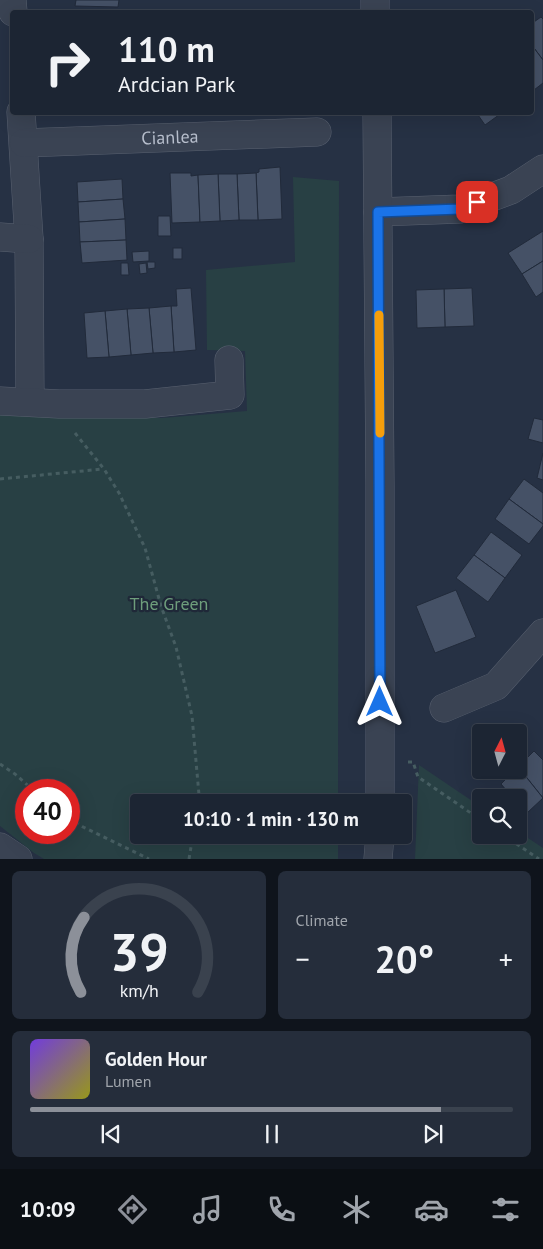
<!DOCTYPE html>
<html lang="en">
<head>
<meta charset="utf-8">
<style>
  :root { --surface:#1c2533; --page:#252d3b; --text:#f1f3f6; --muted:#a0a5ac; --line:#3a424e; --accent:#8c9099 }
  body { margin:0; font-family:"PT Sans",sans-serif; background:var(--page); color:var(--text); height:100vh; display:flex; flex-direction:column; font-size:19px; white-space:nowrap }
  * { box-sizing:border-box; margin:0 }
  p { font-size:16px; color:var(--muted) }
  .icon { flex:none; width:28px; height:28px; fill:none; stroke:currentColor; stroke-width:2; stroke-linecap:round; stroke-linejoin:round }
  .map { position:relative; height:859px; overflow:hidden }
  .side { display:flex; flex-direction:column; gap:12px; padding:12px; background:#0f141c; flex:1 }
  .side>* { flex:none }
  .top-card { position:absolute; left:10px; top:10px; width:524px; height:105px; border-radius:5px; box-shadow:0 5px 20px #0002,0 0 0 1px var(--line); background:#1c2533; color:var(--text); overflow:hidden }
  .needle { width:32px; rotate:6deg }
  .fabs { position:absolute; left:472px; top:724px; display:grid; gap:10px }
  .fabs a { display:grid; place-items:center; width:55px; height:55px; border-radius:5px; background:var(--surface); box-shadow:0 5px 20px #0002,0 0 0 1px var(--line); font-size:25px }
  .speed { position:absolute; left:15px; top:779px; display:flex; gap:10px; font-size:25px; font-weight:700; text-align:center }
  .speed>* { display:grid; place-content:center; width:65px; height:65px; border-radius:50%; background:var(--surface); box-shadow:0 5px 20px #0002,0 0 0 1px var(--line); line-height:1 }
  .speed .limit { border:8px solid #d22; background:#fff; color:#111 }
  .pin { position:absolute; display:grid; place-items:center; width:42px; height:42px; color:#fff; margin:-21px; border-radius:10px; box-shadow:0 2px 8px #0006 }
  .me { position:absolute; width:55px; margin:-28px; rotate:0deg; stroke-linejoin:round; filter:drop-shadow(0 0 4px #0008) }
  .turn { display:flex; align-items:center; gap:18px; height:105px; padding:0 25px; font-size:22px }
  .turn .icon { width:65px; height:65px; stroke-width:2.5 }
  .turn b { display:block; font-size:35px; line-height:42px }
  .big { font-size:38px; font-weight:700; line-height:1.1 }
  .side .tile { flex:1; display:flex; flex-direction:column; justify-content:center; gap:8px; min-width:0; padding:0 18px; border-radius:8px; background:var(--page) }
  .side .dial { align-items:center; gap:0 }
  .dial svg { height:130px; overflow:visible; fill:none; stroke:var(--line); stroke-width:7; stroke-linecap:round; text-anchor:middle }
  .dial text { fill:var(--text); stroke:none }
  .song { display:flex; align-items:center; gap:15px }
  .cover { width:60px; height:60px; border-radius:8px; background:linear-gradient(135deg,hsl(260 70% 55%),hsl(60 70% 35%)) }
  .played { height:5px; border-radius:2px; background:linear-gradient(90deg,var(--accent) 85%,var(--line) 85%) }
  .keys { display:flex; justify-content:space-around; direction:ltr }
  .heat { display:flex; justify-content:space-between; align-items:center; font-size:28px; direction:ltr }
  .side .tiles { flex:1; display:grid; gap:12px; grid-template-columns:1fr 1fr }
  .tile:last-child { grid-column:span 2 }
  .trip { position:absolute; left:130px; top:794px; width:282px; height:50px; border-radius:5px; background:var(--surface); box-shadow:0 5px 20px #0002,0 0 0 1px var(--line); font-weight:700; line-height:50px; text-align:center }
  .tab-bar { display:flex; height:80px; justify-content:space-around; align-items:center; background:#0b0f14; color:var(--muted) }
  .tab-bar .icon { width:35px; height:35px }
  .tab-bar .on { color:var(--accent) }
  .tab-bar b { font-size:22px; color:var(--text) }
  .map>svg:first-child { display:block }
</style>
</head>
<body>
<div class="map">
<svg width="543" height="859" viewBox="0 0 543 859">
  <rect width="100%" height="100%" fill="#263144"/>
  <!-- green -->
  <g fill="#284044" fill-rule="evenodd">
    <path d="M293,177L339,181L338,802H139V835H338V859H44L34,853L0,826V413L162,418L247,411L245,351L207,350L206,270L295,262ZM26,790H69V832H26Z"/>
    <path d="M419,765L481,807V835H519V832L543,848V859H415Z"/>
  </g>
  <!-- building -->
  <g fill="#455166" stroke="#212a3a">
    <path d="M76,0H119L118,7L75,6Z"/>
    <path d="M541,17L543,19V60L531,44V24Z"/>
    <path d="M531,44L543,60V83L534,90L531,86Z"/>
    <path d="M476,112H503L485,125Z"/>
    <path d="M280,167L282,219L258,220L256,173L259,172V169Z"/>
    <path d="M170,173H191V176L198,175L200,222L172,223Z"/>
    <path d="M256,173L258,220H239L237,174Z"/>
    <path d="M218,174H237L239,220L220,221Z"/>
    <path d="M218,174L220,221L200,222L198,175Z"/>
    <path d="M122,179L123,199L78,202L77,182Z"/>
    <path d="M123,199L125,219L79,222L78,202Z"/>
    <path d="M158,216H170L171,236H158Z"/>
    <path d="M125,219L126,240L80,242L79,222Z"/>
    <path d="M543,231V261L522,274L508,253Z"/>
    <path d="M126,240L127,260L82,263L80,242Z"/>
    <rect x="173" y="248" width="9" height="11"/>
    <path d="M149,251V261L133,262L132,252Z"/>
    <path d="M543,261V292L536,297L522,274Z"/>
    <path d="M147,262H155V268L148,269Z"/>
    <path d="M121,263H128L129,275H121Z"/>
    <path d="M146,263L147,273L140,274L139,264Z"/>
    <path d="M191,288L196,350L174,352L171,306H177L176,289Z"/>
    <path d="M472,288L474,326L445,327L444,289Z"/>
    <path d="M444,289L445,327L417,328L416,290Z"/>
    <path d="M171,306L174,352L153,353L149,308Z"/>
    <path d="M149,308L153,353L131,355L127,309Z"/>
    <path d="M127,309L131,355L109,357L105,311Z"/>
    <path d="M105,311L109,357L87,358L84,313Z"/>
    <path d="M534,418L543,420V443L528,439Z"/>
    <path d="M543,453V480L537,478Z"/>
    <path d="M524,479L543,493V524L509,499Z"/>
    <path d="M509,499L543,524V526L529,544L495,519Z"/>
    <path d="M491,532L522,555L505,578L474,555Z"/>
    <path d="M474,555L505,578L488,602L456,578Z"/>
    <path d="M456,590L476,637L435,653L416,606Z"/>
    <path d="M534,751L543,760V798L519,768V766Z"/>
    <path d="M519,768L543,798L527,813L519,804V798H513L501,784L515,770H519Z"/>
  </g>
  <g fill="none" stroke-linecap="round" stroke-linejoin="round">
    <!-- minor casing -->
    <g stroke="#596170" stroke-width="29">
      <g id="minor">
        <path d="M12,0L13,12"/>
        <path d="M21,112L29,239L30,402"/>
        <path id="s1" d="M24,143L317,132"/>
        <path d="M378,212L460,209L511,190L543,169"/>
        <path d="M0,237L29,239"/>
        <path d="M0,401L59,404H145L230,395L229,360"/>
        <path d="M444,708L496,686L543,633"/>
        <path d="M0,847L18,859"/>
      </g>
    </g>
    <!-- tertiary casing -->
    <g stroke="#596170" stroke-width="29">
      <g id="tertiary">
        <path d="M375,12V0"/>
        <path d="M377,112L380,486V802"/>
        <path d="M378,859L380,835"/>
      </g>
    </g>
    <!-- path -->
    <g stroke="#465d61" stroke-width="3" stroke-dasharray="4 4" stroke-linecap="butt">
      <path d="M75,433L104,469L119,493L145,548L161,606L176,647L192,716L199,795L198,802"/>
      <path d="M0,479L103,469"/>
      <path d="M408,762H413L418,777L481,820"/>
      <path d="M0,764L15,774L33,790"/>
      <path d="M69,817L83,827L149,859"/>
      <path d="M503,835L539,859"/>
      <path d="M189,859L193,835"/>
    </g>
    <!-- minor -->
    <use href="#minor" stroke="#3a4353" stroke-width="28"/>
    <!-- tertiary -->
    <use href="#tertiary" stroke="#3a4353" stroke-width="28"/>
  </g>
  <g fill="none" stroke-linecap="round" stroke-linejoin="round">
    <!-- route casing -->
    <g stroke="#114b97" stroke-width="12">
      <path id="route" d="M380,702L378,212L460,209L477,202"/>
    </g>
    <!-- route -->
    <use href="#route" stroke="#1a73e8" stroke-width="9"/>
    <!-- slow -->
    <path stroke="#f59e0b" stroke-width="9" d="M379,315L380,433"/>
  </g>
  <g text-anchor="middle" stroke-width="4.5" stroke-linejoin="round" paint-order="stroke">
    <!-- street labels -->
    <g font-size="18" fill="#b8bfcd" stroke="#1f2838">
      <text dy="6" stroke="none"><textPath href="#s1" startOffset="146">Cianlea</textPath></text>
    </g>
    <!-- park labels -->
    <g font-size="18" fill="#6e9e7c" stroke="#1f2838">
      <text x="169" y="610">The Green</text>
    </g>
  </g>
</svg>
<div class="fabs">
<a><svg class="needle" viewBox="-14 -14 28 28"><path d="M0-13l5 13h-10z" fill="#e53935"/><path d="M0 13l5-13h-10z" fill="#a0a5ac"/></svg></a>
<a><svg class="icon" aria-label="search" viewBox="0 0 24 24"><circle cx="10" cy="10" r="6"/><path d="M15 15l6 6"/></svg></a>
</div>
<div class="speed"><div class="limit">40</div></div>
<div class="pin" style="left:477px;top:202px;background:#d93025"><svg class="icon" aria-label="arrive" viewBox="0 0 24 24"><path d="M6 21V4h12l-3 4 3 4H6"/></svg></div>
<svg class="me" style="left:380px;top:702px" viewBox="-20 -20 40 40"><path d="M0-17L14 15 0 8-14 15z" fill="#1a73e8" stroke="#fff" stroke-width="4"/></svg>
<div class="trip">10:10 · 1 min · 130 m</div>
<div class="top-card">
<div class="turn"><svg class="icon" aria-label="right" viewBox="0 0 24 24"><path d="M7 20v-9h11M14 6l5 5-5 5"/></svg><div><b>110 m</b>Ardcian Park</div></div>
</div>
</div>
<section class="side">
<div class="tiles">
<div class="tile dial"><svg viewBox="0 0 100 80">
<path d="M14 69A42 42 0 1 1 86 69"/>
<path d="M14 69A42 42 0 0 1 16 23" stroke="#8c9099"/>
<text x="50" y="56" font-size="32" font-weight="700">39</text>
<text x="50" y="72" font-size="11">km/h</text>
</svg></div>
<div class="tile"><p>Climate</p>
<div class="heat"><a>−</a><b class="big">20°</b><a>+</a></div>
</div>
<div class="tile">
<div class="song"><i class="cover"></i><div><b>Golden Hour</b><p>Lumen</p></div></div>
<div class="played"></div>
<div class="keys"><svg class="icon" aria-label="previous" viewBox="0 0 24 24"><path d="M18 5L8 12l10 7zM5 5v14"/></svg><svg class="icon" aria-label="pause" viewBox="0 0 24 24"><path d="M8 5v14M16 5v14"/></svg><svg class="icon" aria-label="next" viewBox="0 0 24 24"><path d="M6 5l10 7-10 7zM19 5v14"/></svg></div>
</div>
</div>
</section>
<nav class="tab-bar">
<b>10:09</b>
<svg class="icon on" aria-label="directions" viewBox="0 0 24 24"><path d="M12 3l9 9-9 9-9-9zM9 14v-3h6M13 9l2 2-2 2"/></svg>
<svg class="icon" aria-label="music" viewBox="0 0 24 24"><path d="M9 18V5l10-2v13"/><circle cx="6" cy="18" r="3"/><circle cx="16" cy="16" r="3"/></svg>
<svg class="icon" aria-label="phone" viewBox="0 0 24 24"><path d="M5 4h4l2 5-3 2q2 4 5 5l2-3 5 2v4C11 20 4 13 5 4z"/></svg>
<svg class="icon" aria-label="climate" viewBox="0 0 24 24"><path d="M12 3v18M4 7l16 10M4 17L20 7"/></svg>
<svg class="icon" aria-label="car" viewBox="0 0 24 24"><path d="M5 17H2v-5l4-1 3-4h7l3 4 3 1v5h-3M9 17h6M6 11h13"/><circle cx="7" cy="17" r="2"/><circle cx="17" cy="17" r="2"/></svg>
<svg class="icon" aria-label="filters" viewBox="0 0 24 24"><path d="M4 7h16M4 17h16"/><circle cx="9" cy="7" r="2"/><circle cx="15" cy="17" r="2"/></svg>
</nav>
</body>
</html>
